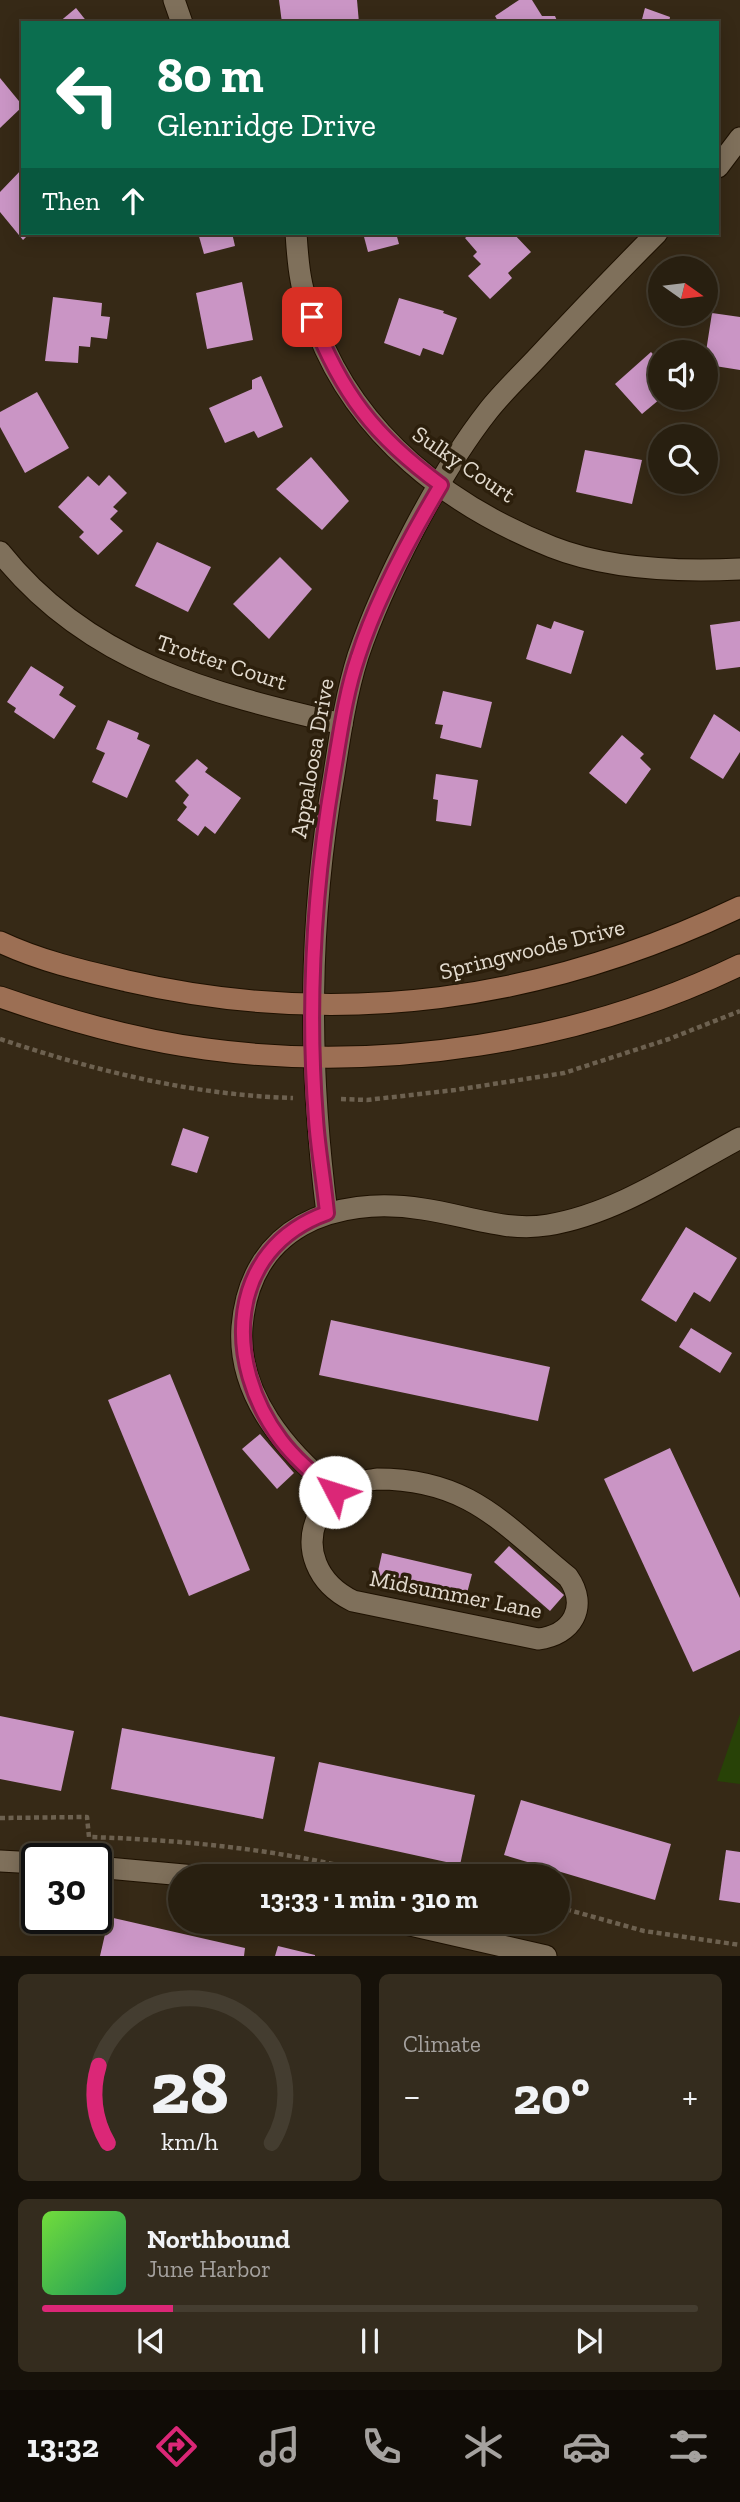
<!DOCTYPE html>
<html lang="en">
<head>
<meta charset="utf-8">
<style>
  :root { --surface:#281f10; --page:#342c1e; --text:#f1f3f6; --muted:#a5a29f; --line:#443d30; --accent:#db2777 }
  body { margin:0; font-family:"Zilla Slab",serif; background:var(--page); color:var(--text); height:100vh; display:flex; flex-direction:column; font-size:26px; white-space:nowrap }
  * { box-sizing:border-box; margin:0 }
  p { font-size:23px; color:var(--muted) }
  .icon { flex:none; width:38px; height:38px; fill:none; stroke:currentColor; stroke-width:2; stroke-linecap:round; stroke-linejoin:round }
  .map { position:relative; height:1956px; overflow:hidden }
  .details { display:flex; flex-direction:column; gap:18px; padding:18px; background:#161109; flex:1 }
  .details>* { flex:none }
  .top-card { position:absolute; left:21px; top:21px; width:698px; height:214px; border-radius:0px; box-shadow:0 4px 18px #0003,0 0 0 2px var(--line); background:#0b6e4f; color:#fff; overflow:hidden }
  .needle { width:46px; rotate:104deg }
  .fabs { position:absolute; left:648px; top:256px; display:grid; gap:14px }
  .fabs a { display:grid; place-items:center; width:70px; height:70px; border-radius:50%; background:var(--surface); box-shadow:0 4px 18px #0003,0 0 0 2px var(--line); font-size:35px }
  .speed { position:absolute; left:21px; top:1843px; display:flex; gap:14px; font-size:35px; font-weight:700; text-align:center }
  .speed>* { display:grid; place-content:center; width:91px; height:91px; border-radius:50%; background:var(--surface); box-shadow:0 4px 18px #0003,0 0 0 2px var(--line); line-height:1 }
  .speed .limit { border:4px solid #111; border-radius:10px; background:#fff; color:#111 }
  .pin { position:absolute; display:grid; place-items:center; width:60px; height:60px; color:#fff; margin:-30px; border-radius:14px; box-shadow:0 4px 10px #0006 }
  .me { position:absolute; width:77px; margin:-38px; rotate:310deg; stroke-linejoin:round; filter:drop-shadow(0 0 5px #0008) }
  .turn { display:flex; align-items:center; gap:24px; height:147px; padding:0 21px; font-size:32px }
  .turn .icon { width:91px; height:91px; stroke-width:2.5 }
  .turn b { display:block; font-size:49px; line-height:60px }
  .then { display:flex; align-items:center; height:66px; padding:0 21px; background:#0003; gap:14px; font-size:26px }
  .big { font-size:52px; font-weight:700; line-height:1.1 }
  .details .card { flex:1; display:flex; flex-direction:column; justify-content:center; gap:10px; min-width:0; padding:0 24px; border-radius:10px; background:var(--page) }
  .details .dial { align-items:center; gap:0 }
  .dial svg { height:182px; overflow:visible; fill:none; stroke:var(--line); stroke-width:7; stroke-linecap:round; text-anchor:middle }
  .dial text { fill:var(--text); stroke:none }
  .song { display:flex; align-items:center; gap:21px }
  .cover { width:84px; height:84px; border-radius:10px; background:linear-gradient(135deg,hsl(100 70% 55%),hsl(150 70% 35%)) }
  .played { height:7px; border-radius:4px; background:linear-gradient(90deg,var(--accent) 20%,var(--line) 20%) }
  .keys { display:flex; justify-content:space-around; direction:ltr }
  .heat { display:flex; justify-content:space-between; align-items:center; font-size:38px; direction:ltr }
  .details .tiles { flex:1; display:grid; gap:18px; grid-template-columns:1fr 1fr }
  .card:last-child { grid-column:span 2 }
  .trip { position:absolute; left:168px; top:1864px; width:402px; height:70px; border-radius:35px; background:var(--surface); box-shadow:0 4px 18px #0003,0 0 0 2px var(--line); font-weight:700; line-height:70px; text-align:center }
  .menu { display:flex; height:112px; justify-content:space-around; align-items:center; background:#100c06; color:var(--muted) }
  .menu .icon { width:49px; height:49px }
  .menu .on { color:var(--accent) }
  .menu b { font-size:32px; color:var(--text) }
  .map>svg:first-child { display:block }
</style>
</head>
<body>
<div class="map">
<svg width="740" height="1956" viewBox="0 0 740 1956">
  <rect width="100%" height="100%" fill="#362916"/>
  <!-- green -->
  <path fill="#284207" d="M740,1714V1784L717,1781Z"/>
  <!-- building -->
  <g fill="#ca95c5">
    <path d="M279,0H357L359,23H282Z"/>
    <path d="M519,0H532L542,16H555L558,23H499L495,16Z"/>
    <path d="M76,8L88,23H58Z"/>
    <path d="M645,8L670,17L669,23H641Z"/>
    <path d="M0,78L23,106L0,128Z"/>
    <path d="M23,168V233H30L23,240L0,212V192Z"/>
    <path d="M198,233H232L235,246L204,254Z"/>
    <path d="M363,233H396L399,244L368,252Z"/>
    <path d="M471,233H513L531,252L508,273L512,278L490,299L468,276L481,264L473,256L477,252L465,238Z"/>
    <path d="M242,282L253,340L207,349L196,293Z"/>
    <path d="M53,297L102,303L101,316L110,317L107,339L91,337L90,347L79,346L78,363L45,361Z"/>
    <path d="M399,298L444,311L443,313L457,318L443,355L423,348L420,356L384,343Z"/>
    <path d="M712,313L740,317V370L715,366L716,358H705Z"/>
    <path d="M651,352L660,362L657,396L660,399L642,414L615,384Z"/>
    <path d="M261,376L283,427L258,438L254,431L225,443L209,408L252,389V380Z"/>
    <path d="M37,392L69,448L25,473L0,427V412Z"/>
    <path d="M585,450L642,460L632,504L576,492Z"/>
    <path d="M311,457L349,501L322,530L276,489Z"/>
    <path d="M109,475L127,493L113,507L118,511L110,519L123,531L98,555L79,537L84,532L58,507L88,476L99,486Z"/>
    <path d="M157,542L211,567L188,612L135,586Z"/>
    <path d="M280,557L312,589L269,639L233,604Z"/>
    <path d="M554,621L584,631L571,674L526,659L537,624L551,629Z"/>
    <path d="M740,621V667L716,670L710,625Z"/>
    <path d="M31,666L64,687L59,695L76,706L54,739L14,712L16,708L7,702Z"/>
    <path d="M443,691L492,702L481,748L440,738L443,725L435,724Z"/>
    <path d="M714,714L740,732V752L723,779L690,758Z"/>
    <path d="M108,720L139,733L137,739L150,745L127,798L92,782L105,753L96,749Z"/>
    <path d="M622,735L644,754L640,758L651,769L626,804L589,773Z"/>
    <path d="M197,759L208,768L205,772L241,798L215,834L205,826L198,836L177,820L187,807L183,803L189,795L175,781Z"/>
    <path d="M436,774L478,780L471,826L436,821L438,800L433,799Z"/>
    <path d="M183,1128L209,1137L197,1173L171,1165Z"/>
    <path d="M686,1227L737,1258L710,1302L694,1292L676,1322L641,1300Z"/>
    <path d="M331,1320L550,1367L538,1421L319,1375Z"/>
    <path d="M691,1328L732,1353L720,1373L679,1347Z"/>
    <path d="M170,1374L250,1570L189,1596L108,1400Z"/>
    <path d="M260,1434L294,1473L277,1489L242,1449Z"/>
    <path d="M670,1448L740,1598V1650L693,1672L604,1479Z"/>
    <path d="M509,1546L564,1595L550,1611L494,1562Z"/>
    <path d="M382,1553L472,1574L466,1597L377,1576Z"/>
    <path d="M0,1716L74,1731L61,1791L0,1779Z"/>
    <path d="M122,1728L275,1757L263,1819L111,1789Z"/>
    <path d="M319,1762L475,1795L460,1865L304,1831Z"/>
    <path d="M521,1800L671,1844L655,1900L504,1855Z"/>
    <path d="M726,1850L740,1852V1903L719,1900Z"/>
    <path d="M109,1917L245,1948L244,1956H100Z"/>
    <path d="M278,1946L315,1955V1956H275Z"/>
  </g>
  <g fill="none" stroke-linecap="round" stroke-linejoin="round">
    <!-- street casing -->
    <g stroke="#1e1101" stroke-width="23">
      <g id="street">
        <path d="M174,0L182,23"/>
        <path d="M718,167L740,138"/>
        <path d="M296,233C297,248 298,265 301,280C304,298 311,314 317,330C358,436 449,506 552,547C610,570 679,572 740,569"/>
        <path d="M0,552C88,663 210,693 342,724"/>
        <path d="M327,1213C308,1064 308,923 334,774C340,735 346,694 358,656C383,582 440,472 488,411C502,393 520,376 536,359C576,316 616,274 657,233"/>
        <path d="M377,1479C469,1479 502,1523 568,1577C589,1607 572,1635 538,1639L353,1601C318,1584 301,1548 320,1512C325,1502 334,1489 345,1485C355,1481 367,1481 377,1479Z"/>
        <path d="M335,1491C287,1452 237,1395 242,1327C250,1227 333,1195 423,1209C466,1215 504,1232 548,1225C616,1214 680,1170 740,1138"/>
        <path d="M0,1861L37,1863"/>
        <path d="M96,1867L195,1876"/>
        <path d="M397,1922L546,1956"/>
      </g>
    </g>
    <!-- secondary casing -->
    <g stroke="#1e1101" stroke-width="23">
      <g id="secondary">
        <path d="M0,942C40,961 84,971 127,981C341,1030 543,1001 740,907"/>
        <path d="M0,997C66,1020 136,1040 206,1049C383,1073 579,1043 740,965"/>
      </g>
    </g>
    <!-- path -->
    <g stroke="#6d6150" stroke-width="4.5" stroke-dasharray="5 3.5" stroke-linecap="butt">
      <path d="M0,1039C96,1071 192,1095 293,1098"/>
      <path d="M341,1099L367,1100L455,1090L564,1073L669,1039L740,1011"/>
      <path d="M0,1818L87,1817L89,1837C186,1840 287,1850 382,1876"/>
      <path d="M558,1907L644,1931L740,1945"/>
    </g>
    <!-- street -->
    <use href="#street" stroke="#7f705b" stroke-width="21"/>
    <!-- secondary -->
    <use href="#secondary" stroke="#9c6f54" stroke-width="21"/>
  </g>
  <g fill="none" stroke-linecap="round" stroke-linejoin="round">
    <!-- route casing -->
    <g stroke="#8e194d" stroke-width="18">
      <path id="route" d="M312,317C341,393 375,437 441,485C410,537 376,600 358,657C345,695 340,736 333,776C314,889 307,1004 316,1119C318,1150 324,1182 327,1213C226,1249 223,1363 281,1440C296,1460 316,1476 335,1492"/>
    </g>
    <!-- route -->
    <use href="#route" stroke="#db2777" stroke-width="12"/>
  </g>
  <g text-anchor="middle" stroke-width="7" stroke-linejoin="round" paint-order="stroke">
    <!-- street labels -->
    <g font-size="23" fill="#e3dbcf" stroke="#2c1f0c">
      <text transform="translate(464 464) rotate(34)" y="8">Sulky Court</text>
      <text transform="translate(222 662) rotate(18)" y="8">Trotter Court</text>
      <text transform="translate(312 758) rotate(-80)" y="8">Appaloosa Drive</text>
      <text transform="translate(532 949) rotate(-14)" y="8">Springwoods Drive</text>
      <text transform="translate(456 1594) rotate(11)" y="8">Midsummer Lane</text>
    </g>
  </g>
</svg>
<div class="fabs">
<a><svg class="needle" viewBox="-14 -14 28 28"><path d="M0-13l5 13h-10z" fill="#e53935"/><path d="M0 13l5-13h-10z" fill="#a5a29f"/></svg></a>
<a><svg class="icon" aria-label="sound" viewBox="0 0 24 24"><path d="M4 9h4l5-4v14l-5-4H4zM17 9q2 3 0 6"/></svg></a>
<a><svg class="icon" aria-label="search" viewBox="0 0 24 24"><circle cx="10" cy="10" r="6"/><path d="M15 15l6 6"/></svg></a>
</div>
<div class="speed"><div class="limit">30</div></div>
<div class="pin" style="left:312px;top:317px;background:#d93025"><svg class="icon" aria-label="arrive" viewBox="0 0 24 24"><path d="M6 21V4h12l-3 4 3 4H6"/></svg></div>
<svg class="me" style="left:335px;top:1492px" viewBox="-20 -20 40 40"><circle r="19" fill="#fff"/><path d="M0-13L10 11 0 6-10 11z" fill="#db2777"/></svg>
<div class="trip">13:33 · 1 min · 310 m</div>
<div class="top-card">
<div class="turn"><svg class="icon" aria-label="left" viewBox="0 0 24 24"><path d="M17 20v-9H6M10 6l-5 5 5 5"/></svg><div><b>80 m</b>Glenridge Drive</div></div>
<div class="then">Then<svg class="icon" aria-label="ahead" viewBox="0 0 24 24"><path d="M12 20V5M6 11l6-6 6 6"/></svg></div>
</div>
</div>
<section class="details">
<div class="tiles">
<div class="card dial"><svg viewBox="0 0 100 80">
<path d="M14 69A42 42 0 1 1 86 69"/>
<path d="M14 69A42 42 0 0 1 10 35" stroke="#db2777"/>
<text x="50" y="56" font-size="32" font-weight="700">28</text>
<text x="50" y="72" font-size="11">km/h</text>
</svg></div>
<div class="card"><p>Climate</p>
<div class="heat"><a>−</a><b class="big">20°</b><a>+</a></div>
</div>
<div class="card">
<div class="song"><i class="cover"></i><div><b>Northbound</b><p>June Harbor</p></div></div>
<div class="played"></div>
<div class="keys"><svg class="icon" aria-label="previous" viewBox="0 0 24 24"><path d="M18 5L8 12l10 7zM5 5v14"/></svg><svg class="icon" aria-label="pause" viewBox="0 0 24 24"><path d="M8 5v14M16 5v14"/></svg><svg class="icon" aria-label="next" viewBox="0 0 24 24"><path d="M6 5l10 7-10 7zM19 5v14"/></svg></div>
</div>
</div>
</section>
<nav class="menu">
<b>13:32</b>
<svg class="icon on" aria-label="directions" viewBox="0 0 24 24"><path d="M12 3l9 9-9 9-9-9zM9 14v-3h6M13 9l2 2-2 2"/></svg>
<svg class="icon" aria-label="music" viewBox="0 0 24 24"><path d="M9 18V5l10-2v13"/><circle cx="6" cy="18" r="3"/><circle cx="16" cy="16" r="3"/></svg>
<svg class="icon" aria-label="phone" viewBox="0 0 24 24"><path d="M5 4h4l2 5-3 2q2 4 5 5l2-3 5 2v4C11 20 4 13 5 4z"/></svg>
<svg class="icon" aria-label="climate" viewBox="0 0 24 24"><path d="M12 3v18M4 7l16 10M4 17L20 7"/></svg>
<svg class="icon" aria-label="car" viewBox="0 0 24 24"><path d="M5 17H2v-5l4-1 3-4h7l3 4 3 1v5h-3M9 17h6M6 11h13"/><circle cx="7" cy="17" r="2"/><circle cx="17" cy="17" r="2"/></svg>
<svg class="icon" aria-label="filters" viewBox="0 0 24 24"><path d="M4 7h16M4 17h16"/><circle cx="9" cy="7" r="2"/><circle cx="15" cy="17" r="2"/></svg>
</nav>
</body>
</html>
